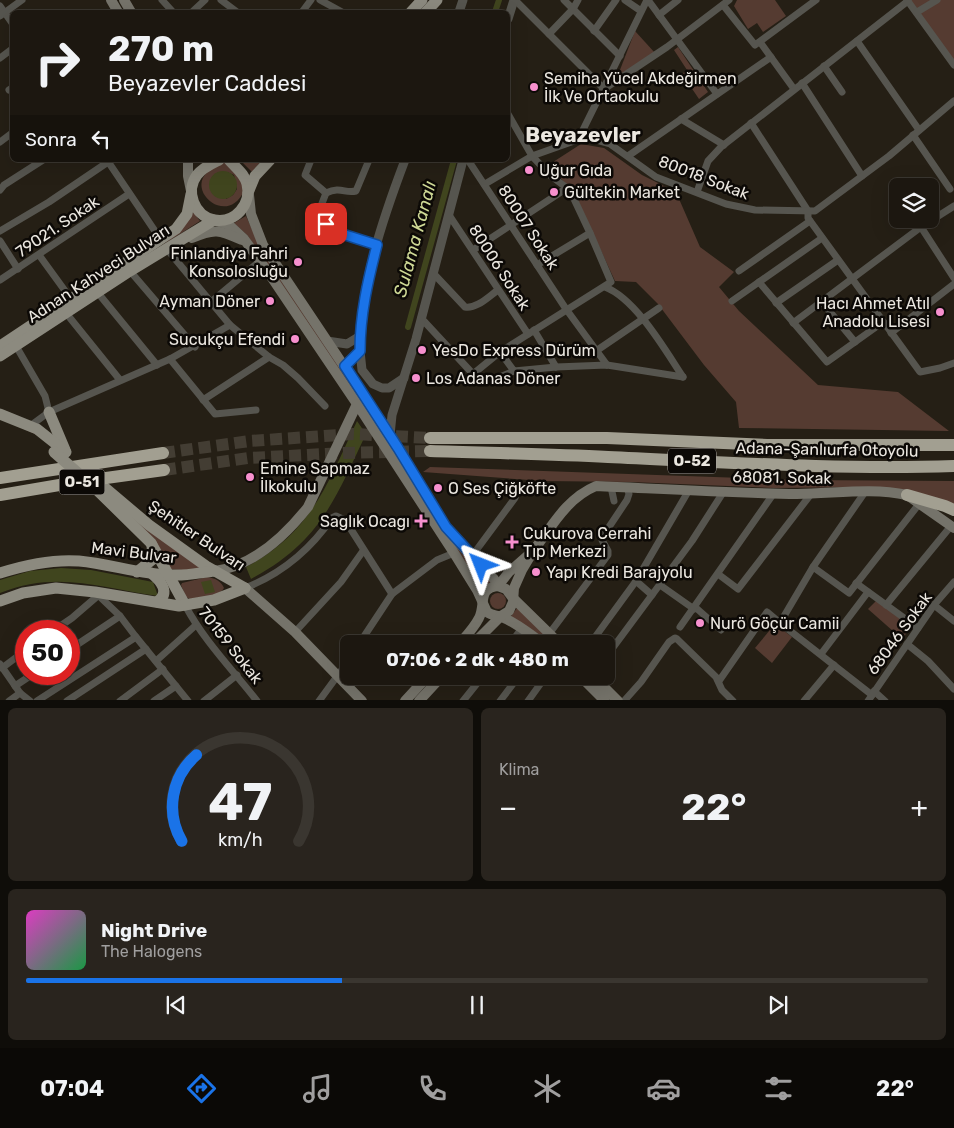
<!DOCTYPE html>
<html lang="tr">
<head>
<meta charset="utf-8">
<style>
  :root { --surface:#1c1710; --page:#29241e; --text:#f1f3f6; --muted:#a09f9f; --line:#3a3630; --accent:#1a73e8 }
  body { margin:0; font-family:Rubik,sans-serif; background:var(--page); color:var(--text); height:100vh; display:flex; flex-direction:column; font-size:19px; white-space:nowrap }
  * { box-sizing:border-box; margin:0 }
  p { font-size:16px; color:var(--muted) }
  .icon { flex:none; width:28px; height:28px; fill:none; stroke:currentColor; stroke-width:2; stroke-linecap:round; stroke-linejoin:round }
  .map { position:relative; height:700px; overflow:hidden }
  .details { display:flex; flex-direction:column; gap:8px; padding:8px; background:#0f0d09; flex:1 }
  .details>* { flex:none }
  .top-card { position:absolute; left:10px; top:10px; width:500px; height:152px; border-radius:8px; box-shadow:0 5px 20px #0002,0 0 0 1px var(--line); background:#1c1710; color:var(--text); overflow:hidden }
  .tools { position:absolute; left:889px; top:178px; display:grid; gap:10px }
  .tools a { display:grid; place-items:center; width:50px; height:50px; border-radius:8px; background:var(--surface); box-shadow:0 5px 20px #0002,0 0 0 1px var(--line); font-size:25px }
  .speed { position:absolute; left:15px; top:620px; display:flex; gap:10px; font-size:25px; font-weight:700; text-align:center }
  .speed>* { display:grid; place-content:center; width:65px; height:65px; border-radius:50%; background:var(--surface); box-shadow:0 5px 20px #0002,0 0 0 1px var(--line); line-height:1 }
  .speed .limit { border:8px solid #d22; background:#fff; color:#111 }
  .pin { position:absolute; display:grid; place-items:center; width:42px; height:42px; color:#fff; margin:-21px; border-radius:10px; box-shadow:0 2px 8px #0006 }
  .me { position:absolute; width:55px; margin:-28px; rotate:315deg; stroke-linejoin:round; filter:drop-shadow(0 0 4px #0008) }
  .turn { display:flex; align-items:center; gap:18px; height:105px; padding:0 15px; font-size:22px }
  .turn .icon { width:65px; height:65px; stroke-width:2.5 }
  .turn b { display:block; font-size:35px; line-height:42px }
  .then { display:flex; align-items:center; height:48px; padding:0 15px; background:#0003; gap:10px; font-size:19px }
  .big { font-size:38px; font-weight:700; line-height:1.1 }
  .details .tile { flex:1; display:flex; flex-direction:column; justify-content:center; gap:8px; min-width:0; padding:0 18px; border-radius:8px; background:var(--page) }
  .details .dial { align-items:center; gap:0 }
  .dial svg { height:130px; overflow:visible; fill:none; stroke:var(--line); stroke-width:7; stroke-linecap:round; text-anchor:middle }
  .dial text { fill:var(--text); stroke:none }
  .song { display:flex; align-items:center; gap:15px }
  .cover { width:60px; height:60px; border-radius:8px; background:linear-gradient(135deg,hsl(310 70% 55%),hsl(140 70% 35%)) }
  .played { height:5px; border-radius:2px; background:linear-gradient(90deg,var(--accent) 35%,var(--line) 35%) }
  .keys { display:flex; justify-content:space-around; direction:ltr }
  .heat { display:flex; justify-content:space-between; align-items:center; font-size:28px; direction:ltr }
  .details .tiles { flex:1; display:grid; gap:8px; grid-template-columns:1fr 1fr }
  .tile:last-child { grid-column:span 2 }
  .trip { position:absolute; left:340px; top:635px; width:275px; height:50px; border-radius:8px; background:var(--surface); box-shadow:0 5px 20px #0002,0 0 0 1px var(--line); font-weight:700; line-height:50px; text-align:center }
  .dock { display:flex; height:80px; justify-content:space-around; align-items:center; background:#0b0906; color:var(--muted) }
  .dock .icon { width:35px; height:35px }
  .dock .on { color:var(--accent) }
  .dock b { font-size:22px; color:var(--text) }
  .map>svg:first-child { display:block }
</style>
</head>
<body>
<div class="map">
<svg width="954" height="701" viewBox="0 0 954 701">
  <rect width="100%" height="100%" fill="#251f15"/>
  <!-- green -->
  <g fill="#553b31" fill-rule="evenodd">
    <path d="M737,0H775L786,16L763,32L757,23L748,29L734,6Z"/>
    <path d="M906,0H954V65Z"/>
    <path d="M635,31L655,53L621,76L618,75Z"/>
    <path d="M678,47L708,92L699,99L682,74L687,70L674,50Z"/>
    <path d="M581,144L604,148L642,175L676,192L700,247L734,272L719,287L739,311L818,385L898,392L949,431L739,428L736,402L704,365L658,304L636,282L615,281L578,201L550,164Z"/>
    <path d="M248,160H262L252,172L243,163Z"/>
    <path d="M224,163L229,164L239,170L244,191C227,228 183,189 210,170C215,166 218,164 224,163ZM227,172L234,175L237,189L233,195L226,199Z"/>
    <path d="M193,212L200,221L129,267C149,253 183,236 193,212Z"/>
    <path d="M246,216L262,251L361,399L425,502L492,583L481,588L248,236L234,223Z"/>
    <path d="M0,416L40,435L126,511L158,537L201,567L200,569L195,571L170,569L154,539L61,454L39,436L0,418Z"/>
    <path d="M430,467L799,480L954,481V505L871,487L774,488L631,482L543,481L423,472Z"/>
    <path d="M207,577C215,578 221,581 224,588C218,598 200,597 190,599L186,597L181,585L182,583Z"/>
    <circle cx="498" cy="601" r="8"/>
    <path d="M879,598L912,626L902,639L868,609Z"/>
    <path d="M517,608L554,644H550L537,633L509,619Z"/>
    <path d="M775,624L792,637L772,663L755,648Z"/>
  </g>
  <!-- water -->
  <g fill="#40451e">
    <circle cx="223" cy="185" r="14"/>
    <path d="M357,421L366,434C334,501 320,542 251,579L246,567C311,533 328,483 357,421Z"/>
    <path d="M61,568L91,570L153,582L158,596C101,588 57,570 0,593V580L30,571Z"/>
    <path d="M211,580L215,592L205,594L201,582Z"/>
  </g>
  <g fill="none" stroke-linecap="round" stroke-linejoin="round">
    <!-- canal -->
    <g stroke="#40451e" stroke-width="6">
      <path d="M495,12L499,0"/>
      <path d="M408,327L454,160"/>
    </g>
    <!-- motorway-tunnel -->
    <g stroke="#433d33" stroke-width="12" stroke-dasharray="12 6" stroke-linecap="butt">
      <path d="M163,453L250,441L353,434L430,438"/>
      <path d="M164,470L248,458L345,453L430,451"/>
    </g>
    <!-- minor -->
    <g stroke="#56554f" stroke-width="7">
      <path d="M162,0L173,12"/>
      <path d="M221,0L237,12"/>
      <path d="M320,0L342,12"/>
      <path d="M515,0L604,89L667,47L729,0"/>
      <path d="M564,0L620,56"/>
      <path d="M625,0L641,11"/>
      <path d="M648,0L717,94"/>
      <path d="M907,0L954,65"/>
      <path d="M723,5L755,45L816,0"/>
      <path d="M0,6L12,23"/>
      <path d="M192,12L205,0"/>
      <path d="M302,12L311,0"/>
      <path d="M917,12L937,0"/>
      <path d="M659,15L678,0"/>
      <path d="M0,16L22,0"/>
      <path d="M594,31L616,0"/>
      <path d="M549,34L573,9L578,0"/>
      <path d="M857,41L919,130"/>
      <path d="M760,42L794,89"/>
      <path d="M0,58L12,49"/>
      <path d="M824,66L842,92"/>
      <path d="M802,83L862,176"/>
      <path d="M9,90L12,88"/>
      <path d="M508,114L532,156L551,176L567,188L574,199L590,233L537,265"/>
      <path d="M681,119L724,145"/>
      <path d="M751,123L808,211V218L920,372L940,368L954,363"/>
      <path d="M913,135L950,189"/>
      <path d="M578,140L647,0"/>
      <path d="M0,142L12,133"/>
      <path d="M628,156L771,57"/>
      <path d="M107,160L161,240"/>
      <path d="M311,160L305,175L326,193L321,206L322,221L336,232L377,245"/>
      <path d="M468,160L566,309L607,365"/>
      <path d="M485,184L532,156L577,140L592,139L610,144L656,177L726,204L755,210L815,211L889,156L954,101"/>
      <path d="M0,190L4,185L43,160"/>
      <path d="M697,192L708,161L721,147L908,1"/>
      <path d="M326,193C341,186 345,194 356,191L369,160"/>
      <path d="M449,215L528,334"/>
      <path d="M921,227L954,278"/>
      <path d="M0,231L49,202L108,162"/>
      <path d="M0,241L18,269"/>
      <path d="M166,248L230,325L269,357L283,365L298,378L325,406"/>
      <path d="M473,250L567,188"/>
      <path d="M39,255L71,299"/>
      <path d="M130,271L195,347"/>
      <path d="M739,271L810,221"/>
      <path d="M433,273L465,307C477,309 489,296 498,290"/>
      <path d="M0,280L129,194"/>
      <path d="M759,282L827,362L883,322"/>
      <path d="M605,287C636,299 665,350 683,377"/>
      <path d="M98,293L157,365"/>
      <path d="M732,301L822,238"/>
      <path d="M821,301L855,342"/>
      <path d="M211,302L260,261"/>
      <path d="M776,303L838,260"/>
      <path d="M66,313L120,380"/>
      <path d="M421,318L473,374L500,352L611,282L590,233"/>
      <path d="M793,323L921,227L954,206"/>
      <path d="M534,330L556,367"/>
      <path d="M891,333L954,284"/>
      <path d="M16,346L45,396L49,412"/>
      <path d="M596,351L659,308"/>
      <path d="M500,352L514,371L556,367L607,365L683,377"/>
      <path d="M170,359L215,414L256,410"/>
      <path d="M473,374L490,381L514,371"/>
      <path d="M203,400L269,357"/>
      <path d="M30,426L49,412L170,359L230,325"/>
      <path d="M611,487L614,501"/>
      <path d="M472,556L515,498"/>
      <path d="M813,567L849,593L919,504"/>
      <path d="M718,574L738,589L811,494"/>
      <path d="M636,581L652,595"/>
      <path d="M856,583L918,628"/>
      <path d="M660,585L694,609"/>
      <path d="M245,588C281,574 310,550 332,518L336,516L345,520L392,594"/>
      <path d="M98,595L120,616L136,637"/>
      <path d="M185,605C204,641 232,669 257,701"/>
      <path d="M886,605L951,526"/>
      <path d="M934,605L954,621"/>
      <path d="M695,607L721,630"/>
      <path d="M780,623L872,695"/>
      <path d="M680,627L774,493"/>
      <path d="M53,631L72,618L101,593"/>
      <path d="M295,632L341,582L363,551"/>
      <path d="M549,634L608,555V551L602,540L603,536L627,500L629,494L627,487"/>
      <path d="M359,644L392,594L437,560L454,553"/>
      <path d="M510,644L522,628"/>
      <path d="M590,644L636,581L689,490"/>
      <path d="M907,644L928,661L954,689"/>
      <path d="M69,650L120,616"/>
      <path d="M821,654L868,592"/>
      <path d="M606,657L692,541L724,491"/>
      <path d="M156,661L196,625"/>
      <path d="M0,664L20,693"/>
      <path d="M2,668L26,650"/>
      <path d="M719,681L767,612L780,623L813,567L865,492"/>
      <path d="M15,686L33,674"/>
      <path d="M874,691L885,701"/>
      <path d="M9,701L20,693L30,701"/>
      <path d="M37,701L136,637L188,701"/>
      <path d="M67,701L146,649"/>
      <path d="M120,701L163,669"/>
      <path d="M154,701L176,686"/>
      <path d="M204,701L237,675"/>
      <path d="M319,701L349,660"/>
      <path d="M463,701L483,676"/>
      <path d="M500,701L519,676"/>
      <path d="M528,701L546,676"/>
      <path d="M624,701L641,682L669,642L675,638L677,639L716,677L722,690L733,701"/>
      <path d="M804,701L834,665"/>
      <path d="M868,701L934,605L954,582"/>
    </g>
    <!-- tertiary -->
    <g stroke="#56554f" stroke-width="9">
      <path d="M459,12L463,0"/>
      <path d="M508,19L514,0"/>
      <path d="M327,341L347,344L360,336"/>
      <path d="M360,351L362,370L373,384L382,388H389L404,378"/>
      <path d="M345,366L360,351C359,288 383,218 405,160"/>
      <path d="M390,435L392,415L416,339L463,160"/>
    </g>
    <!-- secondary -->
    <g stroke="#75736a" stroke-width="10">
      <path d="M111,0L118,12"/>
      <path d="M124,0L131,12"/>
      <path d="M188,160V176L191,191"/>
      <path d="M249,195L251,214L263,245L390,435L446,527L456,540L494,579L498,586L506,589L512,597L560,644"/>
      <path d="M216,221L229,225L244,239L270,275L357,404L454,553L477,590L487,612C492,616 497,615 502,617C517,623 531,635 544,644"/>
      <path d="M192,238C215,228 219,230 242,240"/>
      <path d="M534,550C552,526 567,498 596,486C663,489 730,493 797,494C833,494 871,487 907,495L954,528"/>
      <path d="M215,571C254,566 285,536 308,507L357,404"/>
      <path d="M245,588L295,632L362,701"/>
      <path d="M459,644C467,635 474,628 479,618C486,605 477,588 498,586"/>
      <path d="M473,644L501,616L509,611L513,602L514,588L522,570L534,550L509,572L498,586"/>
      <path d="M580,676L605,701"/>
      <path d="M593,676L618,701"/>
      <path d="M405,701L428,676"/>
      <path d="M419,701L442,676"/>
    </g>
    <!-- primary -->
    <g stroke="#8c8a7f" stroke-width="11">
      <path d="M411,12L422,0"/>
      <path d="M426,12L437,0"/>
      <path d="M219,160C211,164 202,168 197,175C185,191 194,216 214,220C235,224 252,204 247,184C245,174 236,168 229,160"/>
      <path d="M248,193L255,176L270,160"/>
      <path d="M0,346L176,229L187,214L191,194"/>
      <path d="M0,356L130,271L214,220"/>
      <path d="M49,412L65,450"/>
      <path d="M0,414L37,429L66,452"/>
      <path d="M104,487L149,525L206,566L245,588"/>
      <path d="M96,489L151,543L185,605"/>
      <path d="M137,572L153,559L152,545"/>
      <path d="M0,573C25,565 52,559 79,561C111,564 141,575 173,575C187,576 202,572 215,571"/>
      <path d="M151,573C161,581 171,593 157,602"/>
      <path d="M0,601L23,593L56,588L95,592L179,606L214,600L245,588"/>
    </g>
    <!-- motorway -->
    <g stroke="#a29f91" stroke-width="12">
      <path d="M430,438H607L767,445H954"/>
      <path d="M430,451C489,453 549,454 608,457C723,462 839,470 954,466"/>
      <path d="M0,478L163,453"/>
      <path d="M0,495L77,482L164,470"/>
      <path d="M907,495L945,506L954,510"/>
    </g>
    <!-- primary-bridge -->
    <path stroke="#8c8a7f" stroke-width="11" d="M54,452L96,489"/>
  </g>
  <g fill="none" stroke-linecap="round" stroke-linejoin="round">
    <!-- route casing -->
    <g stroke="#114b97" stroke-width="12">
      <path id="route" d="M326,224L336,232L377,245C368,280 360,314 360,351L345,366L398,448L446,527L481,565"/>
    </g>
    <!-- route -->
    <use href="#route" stroke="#1a73e8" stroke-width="9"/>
  </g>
  <!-- markers -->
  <g fill="#f790ce" stroke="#0c0906" stroke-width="2">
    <circle cx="534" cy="87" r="5"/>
    <circle cx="529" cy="170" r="5"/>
    <circle cx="554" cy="192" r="5"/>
    <circle cx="298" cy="262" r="5"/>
    <circle cx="270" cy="301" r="5"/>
    <circle cx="940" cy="312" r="5"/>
    <circle cx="295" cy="339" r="5"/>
    <circle cx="422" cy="350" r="5"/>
    <circle cx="416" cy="378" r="5"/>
    <circle cx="250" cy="477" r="5"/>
    <circle cx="438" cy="488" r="5"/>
    <path d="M418.5 513.5h5v5h5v5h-5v5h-5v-5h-5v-5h5z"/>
    <path d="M509.5 534.5h5v5h5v5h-5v5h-5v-5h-5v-5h5z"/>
    <circle cx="536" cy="572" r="5"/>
    <circle cx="700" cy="623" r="5"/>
  </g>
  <g text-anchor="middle" stroke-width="5" stroke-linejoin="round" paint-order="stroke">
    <!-- shield labels -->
    <g fill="#0c0906" stroke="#a8a49f" stroke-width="1">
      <rect x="668" y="448.5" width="48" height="25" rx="4"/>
      <rect x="59.5" y="469.5" width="45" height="25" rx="4"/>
    </g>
    <g font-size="15" font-weight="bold" fill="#ebe7e0">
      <text x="692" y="466">O-52</text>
      <text x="82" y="487">O-51</text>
    </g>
    <!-- poi labels -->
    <g font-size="16" fill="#ebe7e0" stroke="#0c0906" text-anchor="start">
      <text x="544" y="84">Semiha Yücel Akdeğirmen<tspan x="544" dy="18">İlk Ve Ortaokulu</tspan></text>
      <text x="539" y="176">Uğur Gıda</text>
      <text x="564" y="198">Gültekin Market</text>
      <text x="288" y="259" text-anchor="end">Finlandiya Fahri<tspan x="288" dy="18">Konsolosluğu</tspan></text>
      <text x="260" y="307" text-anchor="end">Ayman Döner</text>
      <text x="930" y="309" text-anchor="end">Hacı Ahmet Atıl<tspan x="930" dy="18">Anadolu Lisesi</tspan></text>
      <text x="285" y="345" text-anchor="end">Sucukçu Efendi</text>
      <text x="432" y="356">YesDo Express Dürüm</text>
      <text x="426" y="384">Los Adanas Döner</text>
      <text x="260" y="474">Emine Sapmaz<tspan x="260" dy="18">İlkokulu</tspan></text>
      <text x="448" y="494">O Ses Çiğköfte</text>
      <text x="410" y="527" text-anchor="end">Saglık Ocagı</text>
      <text x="523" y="539">Cukurova Cerrahi<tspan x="523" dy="18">Tıp Merkezi</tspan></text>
      <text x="546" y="578">Yapı Kredi Barajyolu</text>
      <text x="710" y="629">Nurö Göçür Camii</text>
    </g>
    <!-- street labels -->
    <g font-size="16" fill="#ebe7e0" stroke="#0c0906">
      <text transform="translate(704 177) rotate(21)" y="6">80018 Sokak</text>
      <text transform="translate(57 226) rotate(-34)" y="6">79021. Sokak</text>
      <text transform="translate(529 227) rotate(57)" y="6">80007 Sokak</text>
      <text transform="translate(500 267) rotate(57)" y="6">80006 Sokak</text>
      <text transform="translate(98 273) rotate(-33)" y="6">Adnan Kahveci Bulvarı</text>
      <text transform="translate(827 449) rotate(1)" y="6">Adana-Şanlıurfa Otoyolu</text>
      <text transform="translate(782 477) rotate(1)" y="6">68081. Sokak</text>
      <text transform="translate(197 535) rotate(34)" y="6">Şehitler Bulvarı</text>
      <text transform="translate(134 552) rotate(7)" y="6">Mavi Bulvar</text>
      <text transform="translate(899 633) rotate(-54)" y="6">68046 Sokak</text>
      <text transform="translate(231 645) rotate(52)" y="6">70159 Sokak</text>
    </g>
    <!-- water labels -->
    <g font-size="18" font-style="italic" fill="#ced895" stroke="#0c0906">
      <text transform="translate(415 239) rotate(-75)" y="6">Sulama Kanalı</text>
    </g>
    <!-- district labels -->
    <g font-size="21" font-weight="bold" fill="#ebe7e0" stroke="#0c0906">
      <text x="583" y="142">Beyazevler</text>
    </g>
  </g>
</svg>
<div class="tools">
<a><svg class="icon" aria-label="layers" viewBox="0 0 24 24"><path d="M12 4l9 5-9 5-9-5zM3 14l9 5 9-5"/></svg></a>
</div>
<div class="speed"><div class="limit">50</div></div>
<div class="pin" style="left:326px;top:224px;background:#d93025"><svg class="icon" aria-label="arrive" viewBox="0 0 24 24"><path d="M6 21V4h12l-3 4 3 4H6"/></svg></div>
<svg class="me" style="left:481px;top:565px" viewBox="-20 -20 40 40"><path d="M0-17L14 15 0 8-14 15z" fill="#1a73e8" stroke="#fff" stroke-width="4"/></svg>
<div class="trip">07:06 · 2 dk · 480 m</div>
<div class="top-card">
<div class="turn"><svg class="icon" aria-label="right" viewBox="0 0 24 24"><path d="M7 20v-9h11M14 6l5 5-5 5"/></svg><div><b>270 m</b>Beyazevler Caddesi</div></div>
<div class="then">Sonra<svg class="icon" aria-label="left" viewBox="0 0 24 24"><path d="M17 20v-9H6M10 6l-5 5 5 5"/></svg></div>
</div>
</div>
<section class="details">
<div class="tiles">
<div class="tile dial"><svg viewBox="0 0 100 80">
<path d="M14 69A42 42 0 1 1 86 69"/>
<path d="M14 69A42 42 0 0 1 23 16" stroke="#1a73e8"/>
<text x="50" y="56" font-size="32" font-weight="700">47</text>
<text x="50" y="72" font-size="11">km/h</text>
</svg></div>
<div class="tile"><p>Klima</p>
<div class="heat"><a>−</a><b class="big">22°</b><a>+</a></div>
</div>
<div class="tile">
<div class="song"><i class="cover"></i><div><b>Night Drive</b><p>The Halogens</p></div></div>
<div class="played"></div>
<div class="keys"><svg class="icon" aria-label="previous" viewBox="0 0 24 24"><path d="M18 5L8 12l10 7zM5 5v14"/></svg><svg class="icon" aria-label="pause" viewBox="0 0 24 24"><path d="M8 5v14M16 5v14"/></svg><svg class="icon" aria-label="next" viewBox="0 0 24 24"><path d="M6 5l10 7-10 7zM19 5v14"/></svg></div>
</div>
</div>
</section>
<nav class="dock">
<b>07:04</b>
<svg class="icon on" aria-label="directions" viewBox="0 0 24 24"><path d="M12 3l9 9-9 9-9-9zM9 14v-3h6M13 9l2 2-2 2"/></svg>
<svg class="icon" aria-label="music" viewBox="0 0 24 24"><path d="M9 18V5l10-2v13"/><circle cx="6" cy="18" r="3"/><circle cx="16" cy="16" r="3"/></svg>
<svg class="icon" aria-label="phone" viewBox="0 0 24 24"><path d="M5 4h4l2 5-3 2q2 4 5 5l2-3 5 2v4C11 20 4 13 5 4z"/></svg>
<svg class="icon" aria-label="climate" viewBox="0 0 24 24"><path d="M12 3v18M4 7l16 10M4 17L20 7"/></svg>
<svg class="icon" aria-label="car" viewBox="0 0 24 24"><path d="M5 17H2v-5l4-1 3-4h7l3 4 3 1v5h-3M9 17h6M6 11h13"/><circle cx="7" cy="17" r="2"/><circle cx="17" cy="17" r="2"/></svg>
<svg class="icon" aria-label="filters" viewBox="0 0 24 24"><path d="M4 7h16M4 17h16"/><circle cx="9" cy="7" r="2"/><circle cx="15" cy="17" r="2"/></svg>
<b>22°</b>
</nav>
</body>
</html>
